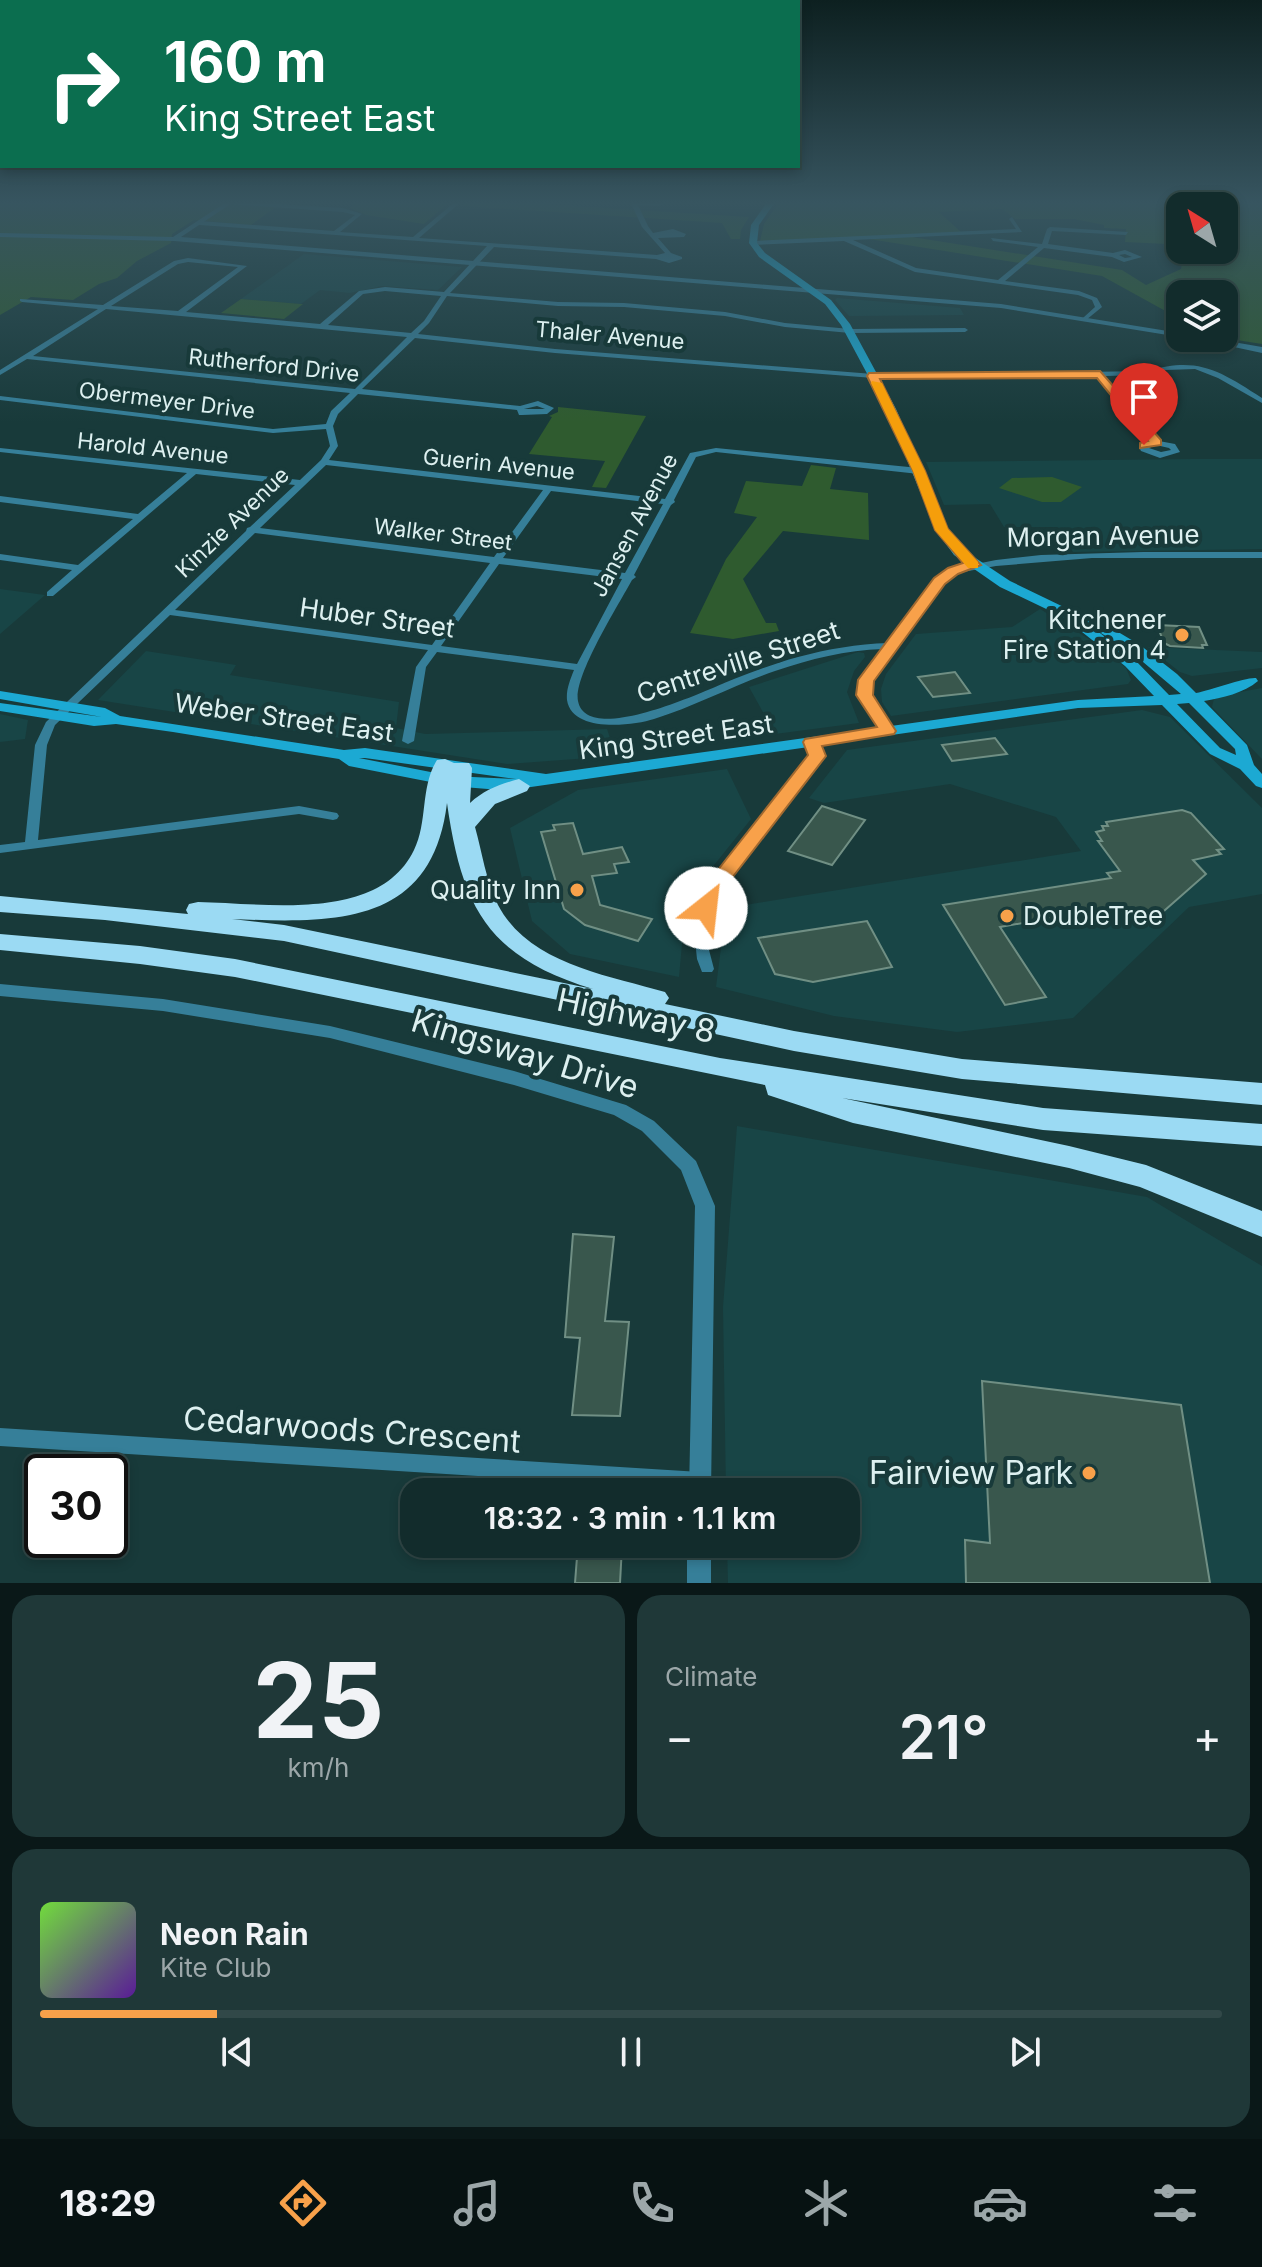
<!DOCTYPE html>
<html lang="en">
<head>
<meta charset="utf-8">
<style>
  :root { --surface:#122c2c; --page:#1f3838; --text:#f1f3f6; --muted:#9ca7a9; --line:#314848; --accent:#f8a14a }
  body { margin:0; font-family:Inter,sans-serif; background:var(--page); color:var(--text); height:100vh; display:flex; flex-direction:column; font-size:30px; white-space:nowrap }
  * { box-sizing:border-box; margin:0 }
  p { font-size:26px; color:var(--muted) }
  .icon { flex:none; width:44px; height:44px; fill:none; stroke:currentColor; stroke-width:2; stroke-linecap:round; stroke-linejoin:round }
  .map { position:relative; height:1583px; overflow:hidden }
  .drawer { display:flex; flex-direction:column; gap:12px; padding:12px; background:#0a1818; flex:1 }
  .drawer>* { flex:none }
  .hud { position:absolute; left:0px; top:0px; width:800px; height:168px; box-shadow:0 4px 12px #0003,0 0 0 2px var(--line); background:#0b6e4f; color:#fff; overflow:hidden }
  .needle { width:52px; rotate:323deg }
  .tools { position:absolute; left:1166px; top:192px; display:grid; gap:16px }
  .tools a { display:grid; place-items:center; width:72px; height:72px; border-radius:16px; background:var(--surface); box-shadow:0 4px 12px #0003,0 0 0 2px var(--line); font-size:40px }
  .speed { position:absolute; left:24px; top:1454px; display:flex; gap:16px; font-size:40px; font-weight:700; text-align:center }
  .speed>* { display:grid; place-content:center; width:104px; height:104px; border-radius:50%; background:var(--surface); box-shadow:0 4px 12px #0003,0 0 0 2px var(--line); line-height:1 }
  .speed .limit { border:4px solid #111; border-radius:12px; background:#fff; color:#111 }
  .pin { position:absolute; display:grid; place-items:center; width:68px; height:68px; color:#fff; margin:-82px -34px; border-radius:50% 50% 50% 0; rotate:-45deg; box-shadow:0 0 8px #0007 }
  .pin .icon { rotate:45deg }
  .me { position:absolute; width:88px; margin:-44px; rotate:29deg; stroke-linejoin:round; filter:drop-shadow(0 0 6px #0008) }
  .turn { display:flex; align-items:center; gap:28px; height:168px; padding:0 32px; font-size:36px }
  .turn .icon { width:104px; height:104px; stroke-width:2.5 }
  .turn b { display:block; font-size:56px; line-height:68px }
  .big { font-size:60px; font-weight:600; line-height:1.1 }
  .drawer .card { flex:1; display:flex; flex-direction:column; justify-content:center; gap:12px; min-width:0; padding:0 28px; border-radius:24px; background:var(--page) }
  .drawer .dial { align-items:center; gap:0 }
  .dial b { font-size:104px; line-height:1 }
  .song { display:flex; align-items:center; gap:24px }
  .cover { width:96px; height:96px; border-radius:12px; background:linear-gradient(135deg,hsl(100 70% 55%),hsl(270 70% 35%)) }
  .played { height:8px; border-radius:4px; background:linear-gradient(90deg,var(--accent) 15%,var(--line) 15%) }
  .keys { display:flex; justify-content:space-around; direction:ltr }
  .heat { display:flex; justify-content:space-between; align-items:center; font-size:44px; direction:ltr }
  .drawer .tiles { flex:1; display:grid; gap:12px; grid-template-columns:1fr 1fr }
  .card:last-child { grid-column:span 2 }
  .trip { position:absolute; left:400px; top:1478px; width:460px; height:80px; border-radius:24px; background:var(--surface); box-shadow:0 4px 12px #0003,0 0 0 2px var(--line); font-weight:600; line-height:80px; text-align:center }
  .menu { display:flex; height:128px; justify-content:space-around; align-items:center; background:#071212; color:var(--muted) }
  .menu .icon { width:56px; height:56px }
  .menu .active { color:var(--accent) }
  .menu b { font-size:36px; color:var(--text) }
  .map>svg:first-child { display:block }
</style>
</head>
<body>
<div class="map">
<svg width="1262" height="1583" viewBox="0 0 1262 1583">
  <rect width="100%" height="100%" fill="#183a3a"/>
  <!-- built -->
  <g fill="#184546">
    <path d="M304,254L462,267L438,290L382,286L350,293L320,290L301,304L241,299Z"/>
    <path d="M837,298L960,308L964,315L849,316L835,300Z"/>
    <path d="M1194,459H1262V549L1073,552L1058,527H1004L990,504L944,505L926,462Z"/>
    <path d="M0,589L45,595L0,634Z"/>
    <path d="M1040,609L1097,644L1126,668L1131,680L1128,684L891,716L882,702L881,689L886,674L916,634L1012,627Z"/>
    <path d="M1148,647L1262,652V668L1192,676L1180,672Z"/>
    <path d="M146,651L236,665L230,675L399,702L396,728L425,734L607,729L616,756L507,764L98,700Z"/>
    <path d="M858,652L864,653L865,657L854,671L847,692L859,723L775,734L749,687Z"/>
    <path d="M1262,688V759L1212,707L1214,699L1224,695Z"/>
    <path d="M1142,710L1170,717L1262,808V894L1189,907L1073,1018L957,1032L834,1016L716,987L726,908L1081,851L1056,817L950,784L824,803L809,798L847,750Z"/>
    <path d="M0,714L28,720L25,739L0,742Z"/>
    <path d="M727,769L751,819L686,900L679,977L570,954L532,921L510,828L578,790Z"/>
    <path d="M737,1126L1147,1197L1262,1266V1583H728L727,1544H846V1492H726L723,1307Z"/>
  </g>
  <!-- green -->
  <g fill="#2f5b2f">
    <path d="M0,201H225L223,204L276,207L251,225L194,220L172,234L171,243L137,261L117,278L99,284L73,300L31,297L0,315Z"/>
    <path d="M357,201H451L424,224L366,215L350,208Z"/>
    <path d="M468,201H498L749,217L741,230L740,239H731L722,223L462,206Z"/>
    <path d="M780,201H1262V344L1224,338V294H1180V319L1102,276L869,239L912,237L1122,270L1146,285L1181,269L1184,250H1224V206H1180V247L1167,244L1125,242L1126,229L1104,228V225L1074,219H1015L1002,209L939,212L962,233L760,241L764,224Z"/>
    <path d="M241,299L301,304H303L284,319L221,313Z"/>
    <path d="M558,407L646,416L606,488L592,487L605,461L529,454L552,417L549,416L558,412Z"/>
    <path d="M811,465L836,468L830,489L868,493L869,540L783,531L743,579L766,623H776L779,631L733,639L690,633L726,559L757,517L734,513L746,481L802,486Z"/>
    <path d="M1052,477L1082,487L1061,502H1042L999,488L1012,478Z"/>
  </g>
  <!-- building -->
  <g fill="#39574d" stroke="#708f84" stroke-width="2">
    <path d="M1157,625L1199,627L1207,645H1202L1203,648L1170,646L1164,643Z"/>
    <path d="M955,672L970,693L933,697L918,677Z"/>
    <path d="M995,738L1007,754L952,761L942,745Z"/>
    <path d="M822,806L865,820L832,865L788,851Z"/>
    <path d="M1182,810L1191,813L1224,849L1217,850L1221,854L1193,860L1206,874L1148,925L1114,907L1000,927L1046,997L1005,1005L943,905L1111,878L1107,873L1120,871L1098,841H1102L1096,832L1104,830L1102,826H1108L1106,822Z"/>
    <path d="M573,823L583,854L622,847L629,862L614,864L617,873L592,876L600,905L652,919L638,941L585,925L564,909L541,832L555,830L553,825Z"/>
    <path d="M867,921L892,967L813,982L775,974L758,938Z"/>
    <path d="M573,1234L614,1237L605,1321L629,1322L620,1416L572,1415L580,1338L565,1337Z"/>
    <path d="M982,1381L1181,1405L1210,1583H966L965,1540L990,1543Z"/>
    <path d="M578,1544L622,1546L620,1583H575Z"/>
  </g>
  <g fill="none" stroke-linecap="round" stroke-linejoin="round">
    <!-- minor -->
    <g fill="#367f99" fill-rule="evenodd">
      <path d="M230,201L343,208L362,214L340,232L413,237L456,201H462L419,238L657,255L665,253L642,227L630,201H670L659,206L638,205L648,226L653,233L673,229L686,234L684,237L658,238L671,253L682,257V259L669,263L656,259L494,247L450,293L558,302L624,303L725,312L785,323L850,329L965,328L968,330L965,332L850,333L785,327L725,316L624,307L558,306L447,296L429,323L418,334L555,349L886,375L1148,371C1198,356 1220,371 1262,398V403L1218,378L1195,369L1166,370L1148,375L1105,376L1159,441L1175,444L1180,452L1160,458L1141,451L1140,449L1144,442L1150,441L1098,376L886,379L555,353L415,338L362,389L520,406L538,401L554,408L547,414L522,415H519L517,410L358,394L338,414L333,426L338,446L329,460L665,499L690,453L716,448L919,468L923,471L919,474L716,452L696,457L674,500L675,502L671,505L634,575L636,577L632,580C619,604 573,677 578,701C587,748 711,688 734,679C755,671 776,663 798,657C828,649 857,644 888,643L936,579L961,567L996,560L1041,555L1143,552H1262V558H1092L996,566L963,572L942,583L871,680L869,695L894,731L888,734L884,733L859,695L861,680L883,649C846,650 810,659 775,671C734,685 695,706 654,719C632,726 572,733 567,700C566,690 570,680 574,670L437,652L426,667L414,741L408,744L402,741L416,667L428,650L170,615L55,725L47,745L38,840L299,806L337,813L339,816L337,819L333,820L299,814L0,853V845L25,842L35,745L46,722L246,531L247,528L250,527L295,485L196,474L53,596H47V592L72,570L0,560V554L78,565L133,519L0,502V496L138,514L187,473L0,452V448L300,480L321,460L330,446L326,429L273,433L0,400V396L273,429L326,424L331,411L350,393L27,359L0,375V370L98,309L22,302L20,301V299L103,305L174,261L188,258L247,266L186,312L320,324L359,291L385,287L444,292L487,246L200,225L197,223L200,221L334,231L355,215L343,212L228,204ZM188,262L238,267L178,311L111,306L178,264ZM385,291L441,296L424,321L411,333L328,325L363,294ZM106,309L407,337L355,389L33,356ZM537,406L545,409H524ZM1156,445L1169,448L1171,450L1161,452L1149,448ZM326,465L543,490L494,557L260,528ZM551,491L663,504L625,573L503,558ZM255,533L490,563L432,645L175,610ZM499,564L622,579L577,664L441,646Z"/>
      <path d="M1012,217L1022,232L853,240L916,268L998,280L1038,247L993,241L991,238L1042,244L1047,229L1050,227L1128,232L1126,235L1052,231L1048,244L1113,253L1125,250L1142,257L1124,262L1112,257L1044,248L1005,281L1079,291L1097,298L1102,307L1086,320L1083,318L1084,317L1095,307L1092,300L1078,295L915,272L844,241L753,245L750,243L753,241L1016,229L1009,219ZM1125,254L1132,257L1125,258L1119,255Z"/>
      <path d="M812,739L818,742L823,756L719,892L709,930V950L714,969L712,972H702L697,959L695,940L697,920L706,891L811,756L806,742Z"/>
      <path d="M0,1428L700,1472L707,1474L710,1481L707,1488L700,1490L0,1446Z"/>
    </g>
    <!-- tertiary -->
    <g fill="#367f99" fill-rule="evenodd">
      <path d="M228,201H235L181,237L1001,304L1180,333V337L1001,308L174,241L0,237V233L173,237Z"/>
      <path d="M1192,338H1210L1262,347V353Z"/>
      <path d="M0,984L163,999L330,1026L514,1071L626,1105L654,1121L696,1161L715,1206L711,1492H689L695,1206L681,1170L642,1131L614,1115L514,1085L330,1038L163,1011L0,996Z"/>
      <rect x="687" y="1544" width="24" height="39"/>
    </g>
    <!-- secondary -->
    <path fill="#1ca9d3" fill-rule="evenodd" d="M768,201H776L759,225L757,243L765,253L831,300L850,324L896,409L948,530L962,549L1010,581L1072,611L1088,614L1140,645L1177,674L1196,693C1212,690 1245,677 1256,678L1258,681C1244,693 1222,698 1204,701L1247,745L1254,765L1262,774V788L1256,786L1240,769L1210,754L1162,705L1078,708L524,788L500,790L451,786L349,766L339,759L173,732L116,724L94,726L0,711V703L102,717L0,699V691L105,708L120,716L344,750L365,748L546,774L1078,700L1154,696L1125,666L1077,628L1086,624L1063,617L1000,587L954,555L936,530L886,409L841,325L825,304L759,257L749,243L751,225ZM1096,630L1130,651L1181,694L1169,695L1135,660ZM1189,703L1235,749L1236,755L1220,748L1177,704ZM359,758H365L516,779L451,776Z"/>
    <!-- motorway -->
    <g fill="#9bdaf3" fill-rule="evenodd">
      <path d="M445,759L454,763H469L472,768L470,803C484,790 500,784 519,779L530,786L527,791L495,804L475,827C482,852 486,881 498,905C529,964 607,975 665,992L669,998L665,1004L794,1031L962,1059L1262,1083V1105L962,1079L794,1051L284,941L105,920L0,912V896L188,914L186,910L189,904L198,902C264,903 379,923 414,850C428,822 420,787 437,760ZM447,803C462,908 488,957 593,989L284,925L232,919C333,923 432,927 447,803Z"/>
      <path d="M0,934L140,946L235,959L720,1058L1043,1108L1262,1124V1146L1043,1130L842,1098L1069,1146L1146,1165L1262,1211V1237L1140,1187L1069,1168L853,1123L768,1095L765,1085L235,977L140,964L0,950Z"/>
    </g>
  </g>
  <!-- sky -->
  <linearGradient id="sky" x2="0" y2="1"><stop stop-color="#0d2020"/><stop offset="0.48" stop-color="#375560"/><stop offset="1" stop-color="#375560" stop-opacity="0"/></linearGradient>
  <rect width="1262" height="423" fill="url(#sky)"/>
  <!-- route -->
  <path fill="#f8a14a" stroke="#a16930" stroke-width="2" d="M1100,371L1161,440V445L1140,448V443L1148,441L1097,378L880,379L925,471L948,529L981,565L958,574L945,584L874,681L873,695L896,731L894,734L822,746L826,756L732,878L713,913H699L696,908L717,871L808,755L803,742L805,739L877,727L856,695L858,680L934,578L948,568L963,563L935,530L913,471L867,376L869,373Z"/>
  <!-- slow -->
  <path fill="#f59e0b" d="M872,381L882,383L925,471L948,529L978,562V568H968L935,530L913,471L871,383Z"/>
  <!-- markers -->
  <g fill="#f8a14a" stroke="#183a3a" stroke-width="3">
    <circle cx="1182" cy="635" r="8"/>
    <circle cx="577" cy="890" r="8"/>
    <circle cx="1007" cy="916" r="8"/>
    <circle cx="1089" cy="1473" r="8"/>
  </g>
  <g text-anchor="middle" stroke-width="8" stroke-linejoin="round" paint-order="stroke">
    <!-- far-street labels -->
    <g font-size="22" fill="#ddf0f0" stroke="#183a3a">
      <text transform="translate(610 335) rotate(5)" y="8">Thaler Avenue</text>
      <text transform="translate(274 365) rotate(6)" y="8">Rutherford Drive</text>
      <text transform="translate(167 400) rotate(7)" y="8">Obermeyer Drive</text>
      <text transform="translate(153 448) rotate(6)" y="8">Harold Avenue</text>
      <text transform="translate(499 464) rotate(6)" y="8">Guerin Avenue</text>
      <text transform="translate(232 522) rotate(-44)" y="8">Kinzie Avenue</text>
      <text transform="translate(634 525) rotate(-62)" y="8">Jansen Avenue</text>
      <text transform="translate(443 534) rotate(7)" y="8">Walker Street</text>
    </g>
    <!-- street labels -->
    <g font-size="26" fill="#ddf0f0" stroke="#183a3a">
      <text transform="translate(1103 536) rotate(-1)" y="9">Morgan Avenue</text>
      <text transform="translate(377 618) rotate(8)" y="9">Huber Street</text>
      <text transform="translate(738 662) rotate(-18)" y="9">Centreville Street</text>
      <text transform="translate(284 718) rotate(8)" y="9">Weber Street East</text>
      <text transform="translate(676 737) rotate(-8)" y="9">King Street East</text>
    </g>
    <!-- poi labels -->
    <g font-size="26" fill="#ddf0f0" stroke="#183a3a" text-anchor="end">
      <text x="1166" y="629">Kitchener<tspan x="1166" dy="30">Fire Station 4</tspan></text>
      <text x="561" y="899">Quality Inn</text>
      <text x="1023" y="925" text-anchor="start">DoubleTree</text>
    </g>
    <!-- near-street labels -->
    <g font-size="32" fill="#ddf0f0" stroke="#183a3a">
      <text transform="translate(636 1016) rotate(12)" y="11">Highway 8</text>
      <text transform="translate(525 1054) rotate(17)" y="11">Kingsway Drive</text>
      <text transform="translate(352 1430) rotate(4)" y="11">Cedarwoods Crescent</text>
    </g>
    <!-- near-poi labels -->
    <g font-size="32" fill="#ddf0f0" stroke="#183a3a" text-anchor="end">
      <text x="1073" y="1484">Fairview Park</text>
    </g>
  </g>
</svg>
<div class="tools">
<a><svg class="needle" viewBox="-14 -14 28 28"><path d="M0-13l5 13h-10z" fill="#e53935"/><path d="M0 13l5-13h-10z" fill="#9ca7a9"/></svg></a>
<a><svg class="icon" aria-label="layers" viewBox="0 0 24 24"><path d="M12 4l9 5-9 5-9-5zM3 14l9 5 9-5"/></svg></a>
</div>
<div class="speed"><div class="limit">30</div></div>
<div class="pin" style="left:1144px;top:445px;background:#d93025"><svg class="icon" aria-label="arrive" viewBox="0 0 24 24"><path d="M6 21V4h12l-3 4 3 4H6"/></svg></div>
<svg class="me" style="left:706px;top:908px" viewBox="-20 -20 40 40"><circle r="19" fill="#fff"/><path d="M0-13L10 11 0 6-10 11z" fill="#f8a14a"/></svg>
<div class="trip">18:32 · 3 min · 1.1 km</div>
<div class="hud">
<div class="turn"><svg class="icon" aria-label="right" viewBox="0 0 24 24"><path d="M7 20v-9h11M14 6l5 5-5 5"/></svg><div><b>160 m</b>King Street East</div></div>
</div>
</div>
<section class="drawer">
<div class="tiles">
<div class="card dial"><b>25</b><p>km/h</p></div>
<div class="card"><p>Climate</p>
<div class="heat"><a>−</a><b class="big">21°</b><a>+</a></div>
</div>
<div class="card">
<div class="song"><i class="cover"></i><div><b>Neon Rain</b><p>Kite Club</p></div></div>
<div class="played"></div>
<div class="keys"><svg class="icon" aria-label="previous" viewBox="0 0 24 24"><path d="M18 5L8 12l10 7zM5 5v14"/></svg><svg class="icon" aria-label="pause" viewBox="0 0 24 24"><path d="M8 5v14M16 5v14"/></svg><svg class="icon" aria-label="next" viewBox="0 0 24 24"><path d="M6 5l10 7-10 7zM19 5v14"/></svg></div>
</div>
</div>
</section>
<nav class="menu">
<b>18:29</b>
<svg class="icon active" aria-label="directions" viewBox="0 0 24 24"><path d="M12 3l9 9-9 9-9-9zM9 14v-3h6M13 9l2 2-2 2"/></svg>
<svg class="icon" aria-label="music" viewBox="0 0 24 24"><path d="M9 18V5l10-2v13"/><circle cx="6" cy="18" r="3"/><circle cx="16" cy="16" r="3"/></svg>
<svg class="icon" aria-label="phone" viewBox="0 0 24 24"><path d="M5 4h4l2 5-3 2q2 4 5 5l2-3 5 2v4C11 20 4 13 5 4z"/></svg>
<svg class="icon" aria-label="climate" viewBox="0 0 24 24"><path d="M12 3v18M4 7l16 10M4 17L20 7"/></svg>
<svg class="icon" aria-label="car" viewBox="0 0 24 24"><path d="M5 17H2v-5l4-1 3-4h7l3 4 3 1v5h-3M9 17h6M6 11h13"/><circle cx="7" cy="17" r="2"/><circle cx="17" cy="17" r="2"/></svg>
<svg class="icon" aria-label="filters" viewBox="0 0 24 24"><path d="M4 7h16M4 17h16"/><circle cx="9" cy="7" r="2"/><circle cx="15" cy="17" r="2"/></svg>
</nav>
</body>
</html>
